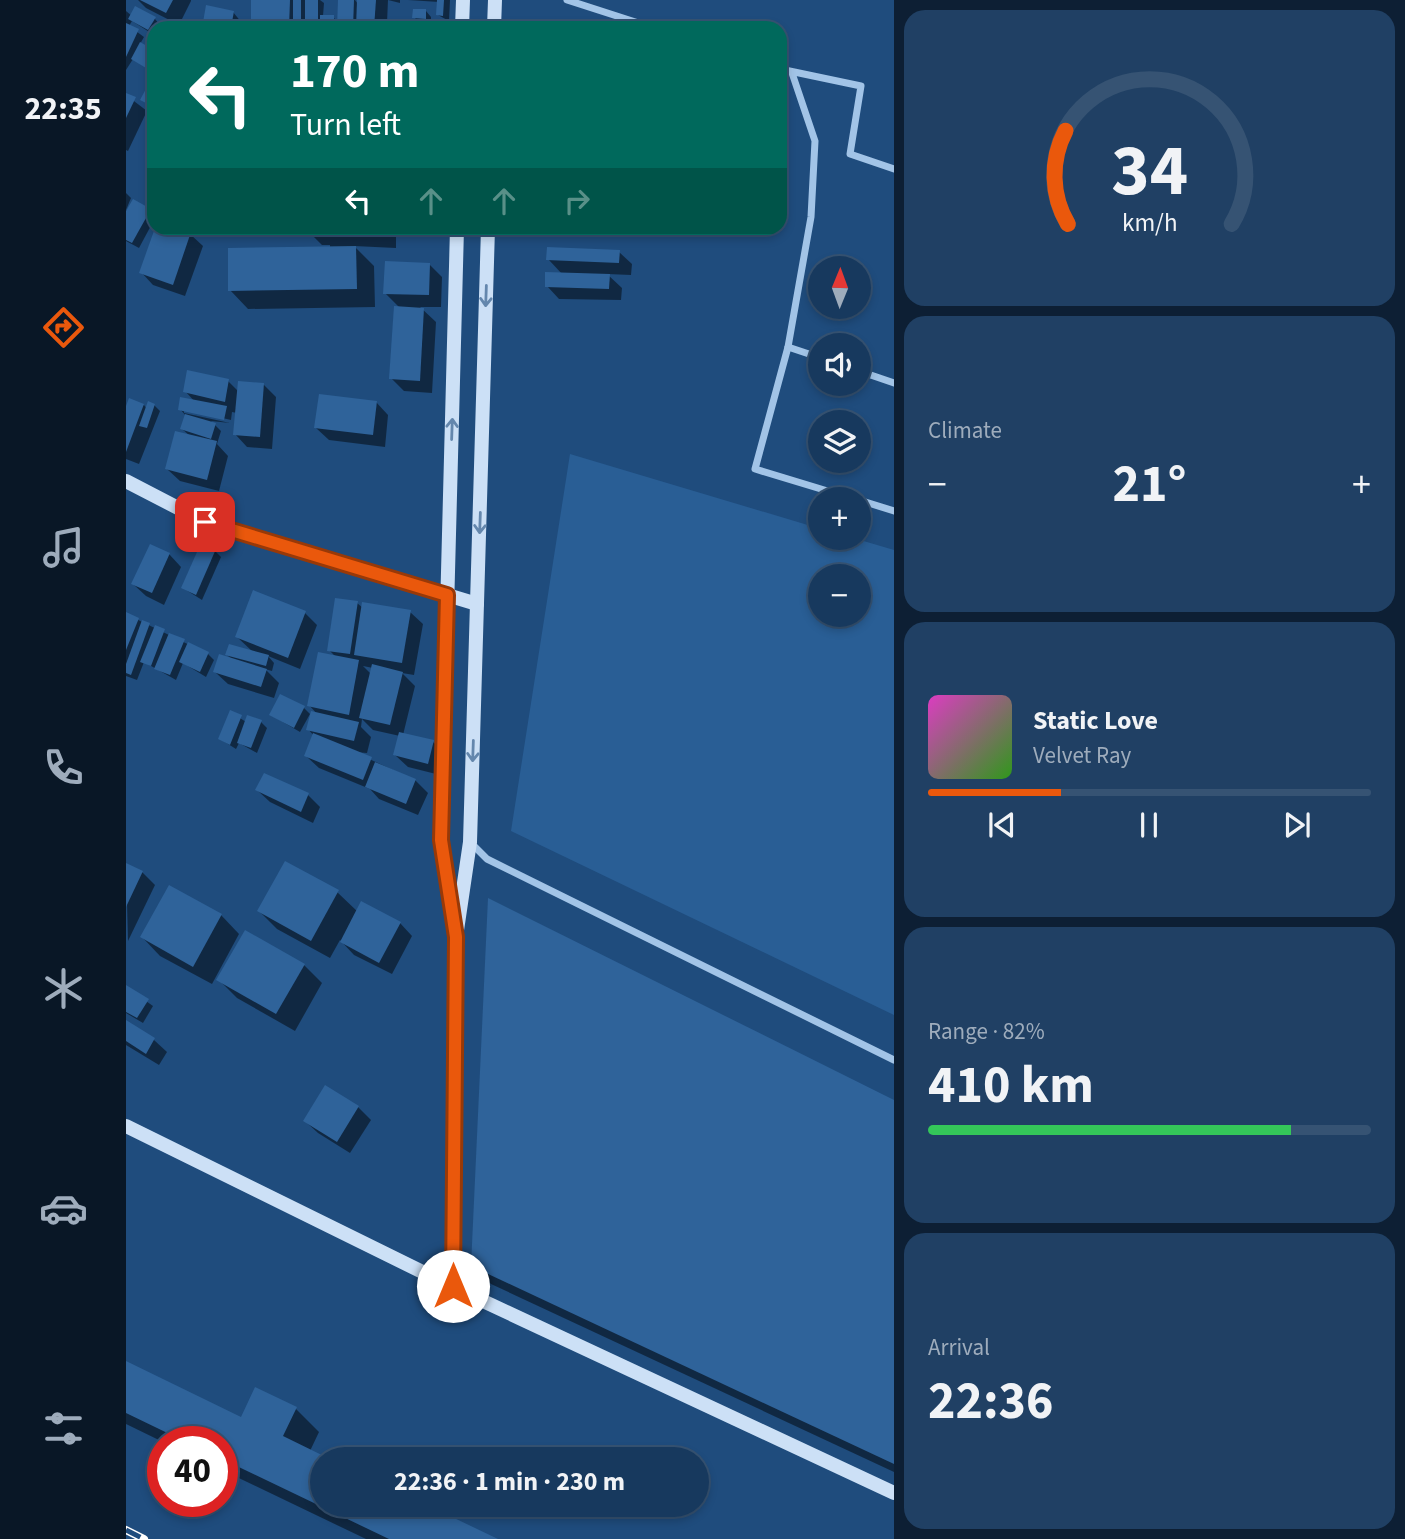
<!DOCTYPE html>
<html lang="en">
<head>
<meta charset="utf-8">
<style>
  :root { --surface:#17395e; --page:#204064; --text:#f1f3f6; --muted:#9eacbc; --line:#365373; --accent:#ea580c }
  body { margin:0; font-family:"Source Sans 3",sans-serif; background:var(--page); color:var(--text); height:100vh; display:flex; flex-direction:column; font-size:26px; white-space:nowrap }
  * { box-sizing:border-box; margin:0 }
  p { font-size:23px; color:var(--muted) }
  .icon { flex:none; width:38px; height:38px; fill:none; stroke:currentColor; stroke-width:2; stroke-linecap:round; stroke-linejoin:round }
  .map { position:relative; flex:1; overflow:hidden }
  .panel { display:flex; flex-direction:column; gap:10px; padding:10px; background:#0d1f34; width:511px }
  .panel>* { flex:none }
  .hud { position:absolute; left:21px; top:21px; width:640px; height:214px; border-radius:21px; box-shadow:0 4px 10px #0003,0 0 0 2px var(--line); background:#00695c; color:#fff; overflow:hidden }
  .needle { width:46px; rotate:1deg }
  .controls { position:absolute; left:682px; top:256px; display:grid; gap:14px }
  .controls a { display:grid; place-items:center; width:63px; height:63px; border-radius:50%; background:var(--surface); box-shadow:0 4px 10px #0003,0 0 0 2px var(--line); font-size:35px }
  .speed { position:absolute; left:21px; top:1426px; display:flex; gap:14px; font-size:35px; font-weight:700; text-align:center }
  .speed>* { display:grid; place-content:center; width:91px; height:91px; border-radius:50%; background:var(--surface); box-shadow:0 4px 10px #0003,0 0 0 2px var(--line); line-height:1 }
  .speed .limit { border:10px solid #d22; background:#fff; color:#111 }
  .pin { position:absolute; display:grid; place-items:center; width:60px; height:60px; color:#fff; margin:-30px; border-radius:14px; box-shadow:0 4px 10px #0006 }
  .me { position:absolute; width:77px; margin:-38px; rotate:0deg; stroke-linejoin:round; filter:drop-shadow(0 0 5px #0008) }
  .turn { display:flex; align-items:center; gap:24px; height:147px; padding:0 28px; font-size:32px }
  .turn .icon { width:91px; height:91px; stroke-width:2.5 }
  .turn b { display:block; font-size:49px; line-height:60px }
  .lanes { display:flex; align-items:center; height:66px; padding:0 28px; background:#0003; justify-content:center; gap:35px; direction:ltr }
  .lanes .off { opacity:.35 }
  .big { font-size:52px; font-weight:700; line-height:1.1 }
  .panel .tile { flex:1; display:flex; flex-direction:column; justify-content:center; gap:10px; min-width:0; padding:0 24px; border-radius:21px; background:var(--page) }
  .panel .dial { align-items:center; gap:0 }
  .dial svg { height:182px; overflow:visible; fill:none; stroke:var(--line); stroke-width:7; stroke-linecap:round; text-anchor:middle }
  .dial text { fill:var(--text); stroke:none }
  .song { display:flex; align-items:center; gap:21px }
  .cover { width:84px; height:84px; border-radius:10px; background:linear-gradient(135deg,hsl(310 70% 55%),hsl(110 70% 35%)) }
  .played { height:7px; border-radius:4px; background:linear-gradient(90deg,var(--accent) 30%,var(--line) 30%) }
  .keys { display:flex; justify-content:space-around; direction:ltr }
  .heat { display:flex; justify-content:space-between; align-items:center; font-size:38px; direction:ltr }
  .charge { height:10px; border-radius:5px; background:linear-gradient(90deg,#34c759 82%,var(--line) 0) }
  .trip { position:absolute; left:184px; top:1447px; width:399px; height:70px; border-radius:35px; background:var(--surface); box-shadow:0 4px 10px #0003,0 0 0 2px var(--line); font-weight:700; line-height:70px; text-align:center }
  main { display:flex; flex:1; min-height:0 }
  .dock { display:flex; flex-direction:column; width:126px; justify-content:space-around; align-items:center; background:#091726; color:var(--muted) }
  .dock .icon { width:49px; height:49px }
  .dock .active { color:var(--accent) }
  .dock b { font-size:32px; color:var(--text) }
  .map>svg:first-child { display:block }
</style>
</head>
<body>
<main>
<nav class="dock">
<b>22:35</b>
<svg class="icon active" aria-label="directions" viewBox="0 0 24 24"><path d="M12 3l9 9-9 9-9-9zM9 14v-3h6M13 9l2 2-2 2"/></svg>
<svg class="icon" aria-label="music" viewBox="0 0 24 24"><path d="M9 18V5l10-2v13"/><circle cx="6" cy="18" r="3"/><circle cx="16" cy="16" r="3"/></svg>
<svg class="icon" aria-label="phone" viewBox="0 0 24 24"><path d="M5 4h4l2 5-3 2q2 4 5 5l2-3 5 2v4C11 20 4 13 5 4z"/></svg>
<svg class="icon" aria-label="climate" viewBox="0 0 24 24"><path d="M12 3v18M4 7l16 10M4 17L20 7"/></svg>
<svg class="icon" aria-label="car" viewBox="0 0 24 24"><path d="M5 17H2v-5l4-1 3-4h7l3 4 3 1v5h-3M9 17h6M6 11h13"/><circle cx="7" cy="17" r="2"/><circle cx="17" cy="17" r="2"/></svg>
<svg class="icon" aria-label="filters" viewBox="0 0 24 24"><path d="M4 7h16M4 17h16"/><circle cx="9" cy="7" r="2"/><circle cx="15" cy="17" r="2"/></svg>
</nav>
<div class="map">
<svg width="768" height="1539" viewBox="0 0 768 1539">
  <rect width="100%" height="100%" fill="#1f4c7d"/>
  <!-- green -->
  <path fill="#295e95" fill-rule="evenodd" d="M444,454L695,529V537H724L768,550V1015L385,831ZM695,576H733V614H695Z"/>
  <!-- shadow -->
  <g fill="#0007" fill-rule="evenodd">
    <path d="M12,0H65V1L53,25L20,8Z"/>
    <path d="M127,0H194L198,3L197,16L207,17L213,23L214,0H229L232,4V0H274V3L262,0L261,23H284L289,28H126Z"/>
    <path d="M282,0H324L323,21L312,15L313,2Z"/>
    <path d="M0,11L6,16L29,19L34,25L28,28V35L6,21L3,26L18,37L14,44L28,52L27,72L7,59L0,70Z"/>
    <path d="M300,11L305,17V23H310L315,28L294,23L288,17Z"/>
    <path d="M107,12L120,28H78Z"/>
    <path d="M0,95L21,111L2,151L0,150Z"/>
    <path d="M0,193L5,198L0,210Z"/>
    <path d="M8,201L28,214V220L13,248L0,241V211Z"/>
    <path d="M31,228H46L64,234L77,246L59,296L27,285L15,272Z"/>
    <path d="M184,228H264L270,234V248L228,246L248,266L249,307L122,309L104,290L204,248V245H196L183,232Z"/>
    <path d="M493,252L506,264L505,275L481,274L496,288L495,300L433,299L421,286L437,275L422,259Z"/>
    <path d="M303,264L316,277L315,307H294L310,322L306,393L278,391L265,378L274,308L259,293Z"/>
    <path d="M102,381L112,391L138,385L150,397L146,449L121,447L109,434L111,413L106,412L105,420L58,409V413L104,423L85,421L95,431L91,444L102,456L93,491L54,481L41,469L64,436L56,429L60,416L54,409L69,402L59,391Z"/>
    <path d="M250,402L262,415L259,447L203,440L190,428Z"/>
    <path d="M18,405L21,409L28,405L34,411L13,464L0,459V411Z"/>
    <path d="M89,551L95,557L76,600L57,588Z"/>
    <path d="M43,554L55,567L38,605L20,596L7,584Z"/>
    <path d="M231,603L237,608L284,612L297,624L288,675L276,673L289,686L277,735L307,742L320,754L314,775L282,767L269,755L274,736L247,730L236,719L235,727L245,737L241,753L228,752L289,780L302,793L292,815L253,799L244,789L193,768L180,756L188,736L182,729L191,714L183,705L210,657L203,650ZM237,666L247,668L245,674Z"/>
    <path d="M179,613L191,625L174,669L142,656L148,663L146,671L139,669L153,683L148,698L102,684L89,672L107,660L101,655L127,652L111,637Z"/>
    <path d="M0,614L82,654L88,660L80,677L57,663L50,680L18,662L11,680L0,676Z"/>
    <path d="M178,708L184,714L174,732L145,715Z"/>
    <path d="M105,712L120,722H135L141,728L131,753L113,743L110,749L94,739Z"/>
    <path d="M131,790L182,795L194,807L187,823L144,802Z"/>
    <path d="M0,865L16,872L29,885L2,941Z"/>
    <path d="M211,892L232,912L274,923L286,936L266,974L228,955L214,940L204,958L151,929L133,911Z"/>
    <path d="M363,901L768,1102V1472L365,1284L346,1266Z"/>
    <path d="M95,915L113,934L86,984L34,956L16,937Z"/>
    <path d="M178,965L196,983L169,1031L111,998L93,980Z"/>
    <path d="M0,987L27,1006L17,1023L0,1013Z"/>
    <path d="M0,1022L28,1040L41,1052L33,1065L0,1045Z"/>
    <path d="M200,1087L232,1107L245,1120L224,1153L192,1133L179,1121Z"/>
    <path d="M0,1363L116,1419L170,1409L193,1432L184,1451L196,1460V1505H297L368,1539H240L96,1470V1442H37L0,1424Z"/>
  </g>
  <!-- building -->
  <g fill="#2f639a">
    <path d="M14,0H47L40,13Z"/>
    <path d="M125,0H164L163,28H125Z"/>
    <rect x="167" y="0" width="8" height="28"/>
    <rect x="179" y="0" width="13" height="28"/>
    <path d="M212,0H228L227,28H211Z"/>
    <path d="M231,0H250L248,28H230Z"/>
    <path d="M311,0H318L317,16L310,15Z"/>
    <path d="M80,5L108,11L105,28H76Z"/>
    <path d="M9,6L30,17L22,30L2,19Z"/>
    <path d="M287,9H300V19L286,18Z"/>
    <rect x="194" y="15" width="14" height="13"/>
    <path d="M252,21L285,22V28H252Z"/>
    <path d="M0,23L13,29L0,57Z"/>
    <path d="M14,42L28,50L20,68L5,59Z"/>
    <path d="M28,74V107L14,100Z"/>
    <path d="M0,93L10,97L0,118Z"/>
    <path d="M7,199L25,209L6,243L0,240V211Z"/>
    <path d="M29,228H51L65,232L47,285L13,273Z"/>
    <path d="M182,228H258V236L182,233Z"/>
    <path d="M230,246L231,289L102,291V248Z"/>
    <path d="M421,247L494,250L493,263L420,260Z"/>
    <path d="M259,261L304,263L303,295L257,294Z"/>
    <path d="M419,272L484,274L483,289L419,287Z"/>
    <path d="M268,306L298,308L294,381L263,379Z"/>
    <path d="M61,370L103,379L99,402L57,392Z"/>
    <path d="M112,381L138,383L134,437L107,435Z"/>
    <path d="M193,394L251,401L247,435L188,428Z"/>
    <path d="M54,397L101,406L98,420L52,410Z"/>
    <path d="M3,398L18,404L0,452V406Z"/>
    <path d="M22,401L29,404L21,428L13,426Z"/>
    <path d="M59,414L90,423L85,439L54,429Z"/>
    <path d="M49,431L91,441L81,480L39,469Z"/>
    <path d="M75,543L90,549L70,595L55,588Z"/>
    <path d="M24,544L44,553L26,593L5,584Z"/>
    <path d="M127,590L180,611L162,658L109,637Z"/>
    <path d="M209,598L232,601L224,654L201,651Z"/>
    <path d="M236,602L285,610L276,663L228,655Z"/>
    <path d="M0,612L13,618L0,650Z"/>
    <path d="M16,620L24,623L5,675L0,673V664Z"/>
    <path d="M29,625L39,629L25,666L14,662Z"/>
    <path d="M43,633L59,639L44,675L28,669Z"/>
    <path d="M62,642L83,652L74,672L53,662Z"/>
    <path d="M103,644L143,655L140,666L99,655Z"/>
    <path d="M192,652L233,660L223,715L181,706Z"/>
    <path d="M93,654L141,669L135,687L87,672Z"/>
    <path d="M246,664L277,672L264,725L233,718Z"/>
    <path d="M154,694L179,706L168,728L143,715Z"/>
    <path d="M104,710L116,715L104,745L92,739Z"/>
    <path d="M185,711L233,722L228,741L180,730Z"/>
    <path d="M121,715L136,720L125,748L111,743Z"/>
    <path d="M273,732L308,740L302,764L267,755Z"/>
    <path d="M187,733L246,757L237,780L178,756Z"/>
    <path d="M249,762L290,779L280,804L239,787Z"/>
    <path d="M138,773L183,793L175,812L129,790Z"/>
    <path d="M159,861L213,890L185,941L131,911Z"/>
    <path d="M0,863L17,871L0,907Z"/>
    <path d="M43,885L96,914L67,967L14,937Z"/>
    <path d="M362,898L768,1100V1464L345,1266Z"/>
    <path d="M235,901L275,922L253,963L214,942Z"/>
    <path d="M119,930L179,964L150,1014L90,980Z"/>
    <path d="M0,985L23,999L11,1018L0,1012Z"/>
    <path d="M0,1020L29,1038L20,1054L0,1041Z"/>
    <path d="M199,1085L233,1106L211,1142L177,1121Z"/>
    <path d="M0,1361L115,1417L129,1387L171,1407L157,1436L206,1460H196V1505H301L372,1539H263L96,1459V1442H60L0,1413Z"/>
  </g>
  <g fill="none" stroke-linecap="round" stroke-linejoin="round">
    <!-- street -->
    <g stroke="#a2c4e7" stroke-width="7">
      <path d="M441,0L528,28"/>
      <path d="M654,69L735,86L724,154L768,169"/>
      <path d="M666,73L689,141L685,217L662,347L629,469L728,499"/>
      <path d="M662,347L695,358"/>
      <path d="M733,371L768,383"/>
      <path d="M733,500L768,511"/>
      <path d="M344,842L361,859L768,1060"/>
    </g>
    <!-- secondary -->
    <g stroke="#cce0f6" stroke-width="14">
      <path d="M336,28L337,0"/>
      <path d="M368,28L369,0"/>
      <path d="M0,481L79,522L351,604"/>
      <path d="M327,922L315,840L331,228"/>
      <path d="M0,1126L327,1287L768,1493"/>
      <path d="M327,1287L330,937L344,842L362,228"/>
    </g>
    <!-- rail casing -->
    <g stroke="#fff" stroke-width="8">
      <path id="rail" d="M0,1530L18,1539"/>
    </g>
    <!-- rail -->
    <use href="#rail" stroke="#1f4c7d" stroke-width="5" stroke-dasharray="16" stroke-linecap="butt"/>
  </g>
  <!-- one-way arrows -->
  <defs><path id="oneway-shaft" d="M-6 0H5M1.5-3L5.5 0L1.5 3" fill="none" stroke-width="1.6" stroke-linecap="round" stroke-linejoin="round" transform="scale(1.75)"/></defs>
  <g stroke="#6487ad">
    <use href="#oneway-shaft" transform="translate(360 296) rotate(92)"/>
    <use href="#oneway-shaft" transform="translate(326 429) rotate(-88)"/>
    <use href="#oneway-shaft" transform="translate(354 523) rotate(92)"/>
    <use href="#oneway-shaft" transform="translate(347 751) rotate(92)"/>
  </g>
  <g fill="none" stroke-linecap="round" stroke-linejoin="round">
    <!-- route casing -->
    <g stroke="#983908" stroke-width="18">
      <path id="route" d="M79,522L321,595L315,840L330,937L327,1286"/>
    </g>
    <!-- route -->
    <use href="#route" stroke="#ea580c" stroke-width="12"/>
  </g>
</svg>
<div class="controls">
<a><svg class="needle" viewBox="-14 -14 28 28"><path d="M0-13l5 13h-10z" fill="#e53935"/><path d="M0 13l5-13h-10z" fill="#9eacbc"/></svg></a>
<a><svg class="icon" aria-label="sound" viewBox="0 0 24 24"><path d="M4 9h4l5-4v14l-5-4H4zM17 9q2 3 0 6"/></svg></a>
<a><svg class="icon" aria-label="layers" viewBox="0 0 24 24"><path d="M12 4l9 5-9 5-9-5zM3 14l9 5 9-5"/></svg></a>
<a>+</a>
<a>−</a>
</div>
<div class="speed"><div class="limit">40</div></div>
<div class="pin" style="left:79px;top:522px;background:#d93025"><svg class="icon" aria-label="arrive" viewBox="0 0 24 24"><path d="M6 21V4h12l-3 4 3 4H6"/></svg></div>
<svg class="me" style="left:327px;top:1286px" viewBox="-20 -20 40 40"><circle r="19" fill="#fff"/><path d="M0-13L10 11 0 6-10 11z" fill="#ea580c"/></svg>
<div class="trip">22:36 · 1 min · 230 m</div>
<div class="hud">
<div class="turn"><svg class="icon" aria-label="left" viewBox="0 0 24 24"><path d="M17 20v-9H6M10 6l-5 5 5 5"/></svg><div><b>170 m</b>Turn left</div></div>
<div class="lanes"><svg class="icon" aria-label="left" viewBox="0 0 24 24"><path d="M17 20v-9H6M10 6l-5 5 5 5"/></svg><svg class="icon off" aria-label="ahead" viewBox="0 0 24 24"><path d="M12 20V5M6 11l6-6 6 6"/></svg><svg class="icon off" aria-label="ahead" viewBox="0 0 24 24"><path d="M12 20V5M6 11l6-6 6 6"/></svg><svg class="icon off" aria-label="right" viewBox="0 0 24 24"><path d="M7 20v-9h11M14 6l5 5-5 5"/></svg></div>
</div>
</div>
<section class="panel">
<div class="tile dial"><svg viewBox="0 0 100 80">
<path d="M14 69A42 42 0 1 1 86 69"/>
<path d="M14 69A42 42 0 0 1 13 28" stroke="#ea580c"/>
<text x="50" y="56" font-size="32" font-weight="700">34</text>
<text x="50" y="72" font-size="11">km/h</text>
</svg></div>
<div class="tile"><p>Climate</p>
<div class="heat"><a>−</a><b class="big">21°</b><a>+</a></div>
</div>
<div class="tile">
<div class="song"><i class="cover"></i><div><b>Static Love</b><p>Velvet Ray</p></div></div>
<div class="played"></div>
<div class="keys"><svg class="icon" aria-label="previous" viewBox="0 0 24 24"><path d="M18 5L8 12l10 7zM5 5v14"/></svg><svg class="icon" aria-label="pause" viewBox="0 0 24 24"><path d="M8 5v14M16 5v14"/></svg><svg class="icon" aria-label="next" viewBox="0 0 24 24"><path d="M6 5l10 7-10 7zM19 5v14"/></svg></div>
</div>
<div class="tile"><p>Range · 82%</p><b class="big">410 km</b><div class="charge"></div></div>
<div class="tile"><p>Arrival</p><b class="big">22:36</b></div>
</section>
</main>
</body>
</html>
